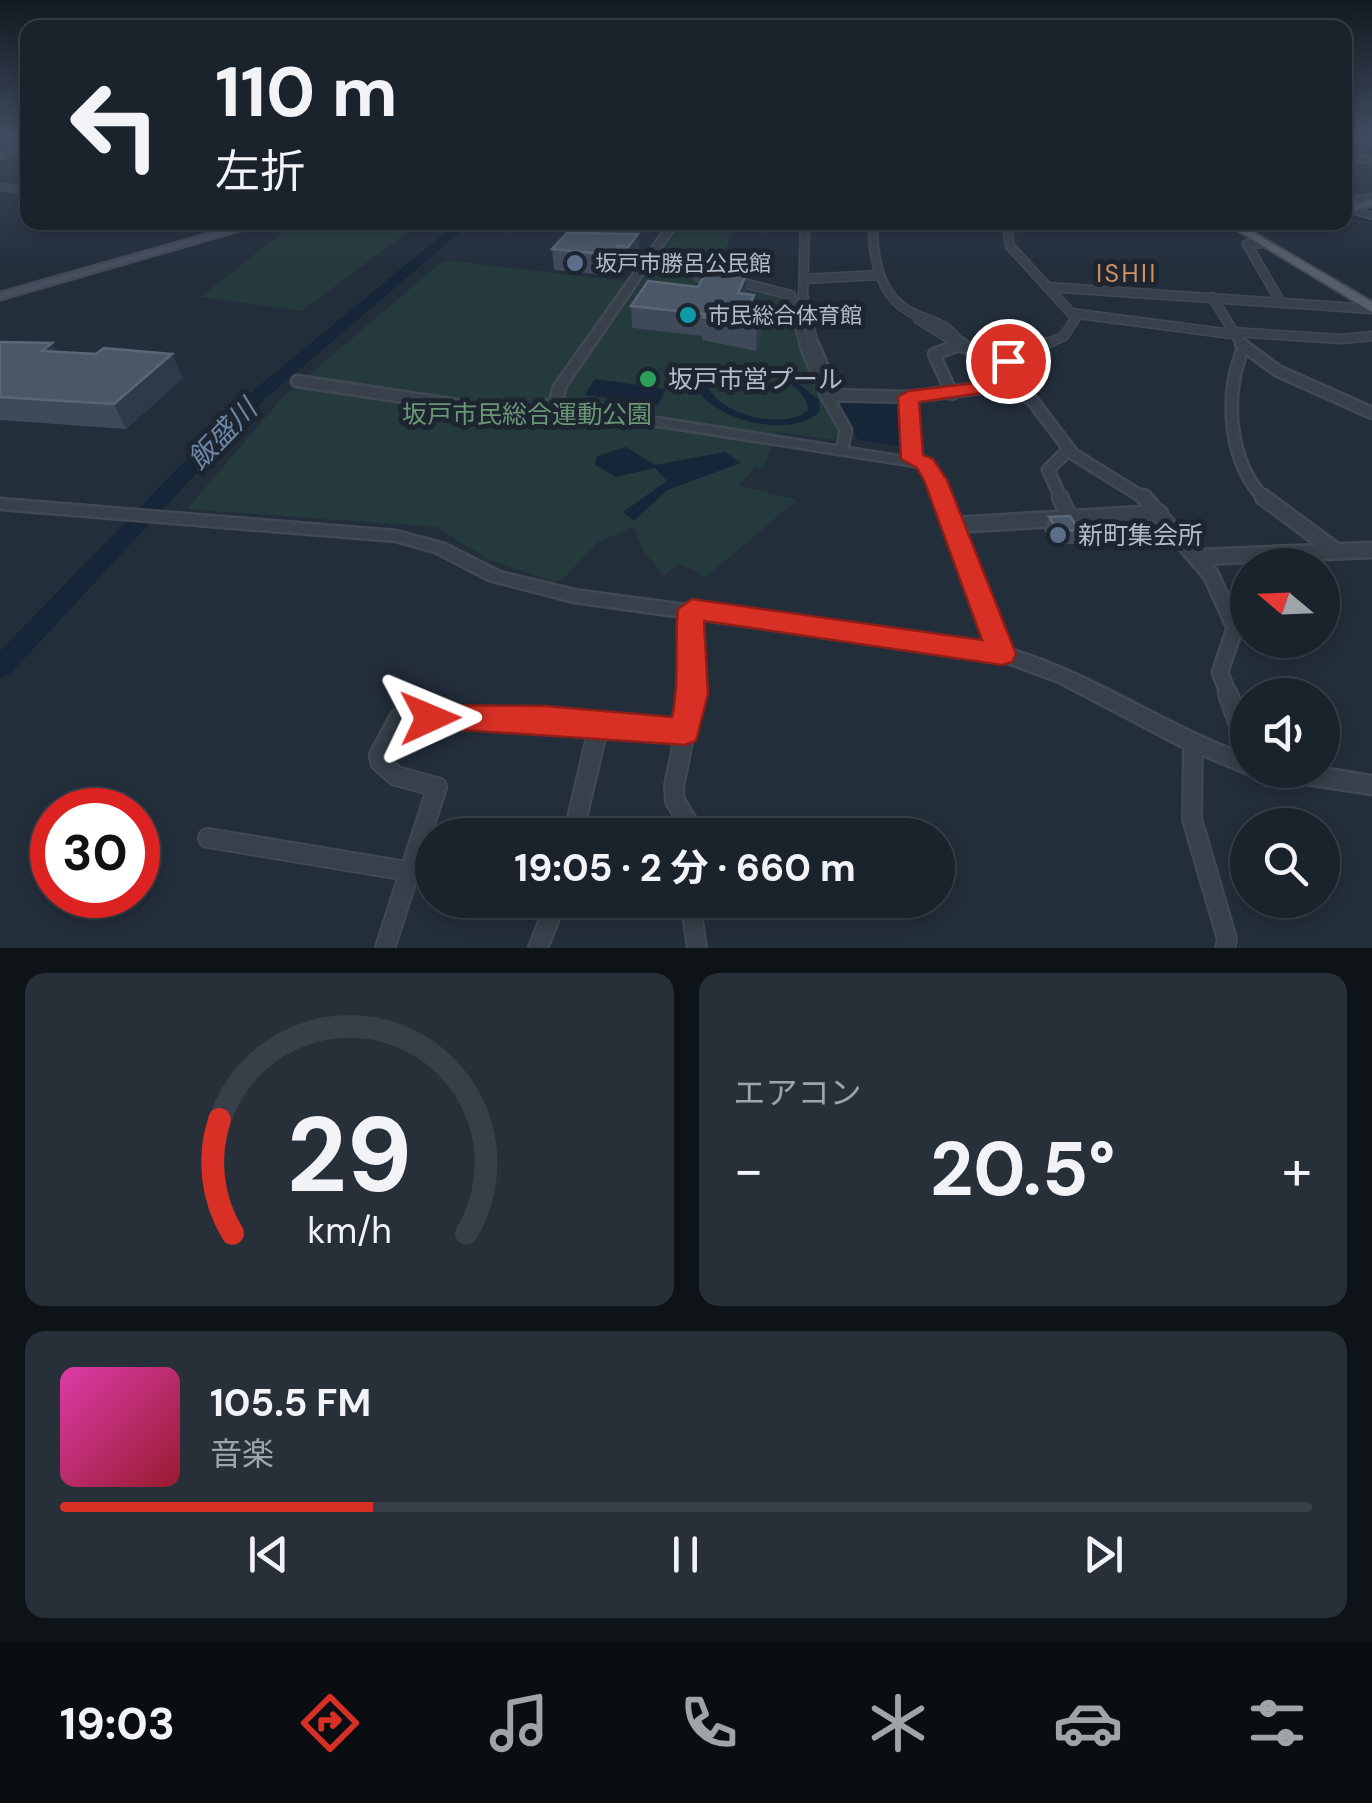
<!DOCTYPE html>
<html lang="ja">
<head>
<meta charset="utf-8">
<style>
  :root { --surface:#1a222c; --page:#272f38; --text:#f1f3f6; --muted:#9fa4a9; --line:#383f48; --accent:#d93025 }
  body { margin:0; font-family:"DM Sans","Noto Sans JP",sans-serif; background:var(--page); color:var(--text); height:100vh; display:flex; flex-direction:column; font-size:38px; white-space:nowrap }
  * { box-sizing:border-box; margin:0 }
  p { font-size:32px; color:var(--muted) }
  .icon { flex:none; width:55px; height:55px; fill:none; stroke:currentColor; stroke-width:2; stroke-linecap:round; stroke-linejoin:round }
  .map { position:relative; height:948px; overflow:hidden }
  .details { display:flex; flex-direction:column; gap:25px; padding:25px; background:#0e1318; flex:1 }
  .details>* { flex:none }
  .hud { position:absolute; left:20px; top:20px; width:1332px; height:210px; border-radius:20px; box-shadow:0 5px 15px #0003,0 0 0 2px var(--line); background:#1a222c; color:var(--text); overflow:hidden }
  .needle { width:65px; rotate:289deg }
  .tools { position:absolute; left:1230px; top:548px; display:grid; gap:20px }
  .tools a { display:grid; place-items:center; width:110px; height:110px; border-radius:50%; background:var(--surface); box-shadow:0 5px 15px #0003,0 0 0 2px var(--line); font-size:50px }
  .speed { position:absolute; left:30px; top:788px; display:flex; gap:20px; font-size:50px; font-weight:700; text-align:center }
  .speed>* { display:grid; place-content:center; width:130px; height:130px; border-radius:50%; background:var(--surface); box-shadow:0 5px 15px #0003,0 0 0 2px var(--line); line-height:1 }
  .speed .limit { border:15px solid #d22; background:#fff; color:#111 }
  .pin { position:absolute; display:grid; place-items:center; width:85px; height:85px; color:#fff; margin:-42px; border:5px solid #fff; border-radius:50%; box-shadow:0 2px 10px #0007 }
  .me { position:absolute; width:110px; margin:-55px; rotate:89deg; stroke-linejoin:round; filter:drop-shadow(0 0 8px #0008) }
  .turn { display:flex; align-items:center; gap:35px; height:210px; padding:0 30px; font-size:45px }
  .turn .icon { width:130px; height:130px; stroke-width:2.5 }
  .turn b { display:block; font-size:70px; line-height:85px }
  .big { font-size:75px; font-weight:700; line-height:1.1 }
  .details .widget { flex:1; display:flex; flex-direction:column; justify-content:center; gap:15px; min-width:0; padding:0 35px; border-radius:20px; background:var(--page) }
  .details .dial { align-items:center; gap:0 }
  .dial svg { height:260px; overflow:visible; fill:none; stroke:var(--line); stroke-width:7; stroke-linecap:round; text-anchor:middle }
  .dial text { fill:var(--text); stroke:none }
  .song { display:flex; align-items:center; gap:30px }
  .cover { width:120px; height:120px; border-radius:15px; background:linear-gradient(135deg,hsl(320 70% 55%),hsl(350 70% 35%)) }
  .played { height:10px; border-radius:5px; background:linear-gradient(90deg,var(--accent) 25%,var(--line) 25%) }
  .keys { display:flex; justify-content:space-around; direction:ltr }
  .heat { display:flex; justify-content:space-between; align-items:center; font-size:55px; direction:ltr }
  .details .tiles { flex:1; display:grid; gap:25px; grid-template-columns:1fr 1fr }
  .widget:last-child { grid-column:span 2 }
  .trip { position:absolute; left:415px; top:818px; width:540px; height:100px; border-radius:50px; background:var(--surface); box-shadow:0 5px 15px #0003,0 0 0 2px var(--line); font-weight:700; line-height:100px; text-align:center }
  .dock { display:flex; height:160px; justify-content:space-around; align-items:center; background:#0a0e12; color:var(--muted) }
  .dock .icon { width:70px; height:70px }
  .dock .on { color:var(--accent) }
  .dock b { font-size:45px; color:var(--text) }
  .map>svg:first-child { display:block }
</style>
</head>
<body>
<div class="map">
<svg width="1372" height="948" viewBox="0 0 1372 948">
  <rect width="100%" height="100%" fill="#232e3b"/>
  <!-- green -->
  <g fill="#253a3c">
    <path d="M334,222L409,231L302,311L200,297L292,225Z"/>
    <path d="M734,224L729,243L704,278L790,296L807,362L840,432L834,440L777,432L763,469L755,468L738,485L797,500L706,577L679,563L664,576L644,552L633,527L598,542L563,579L554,582L488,559L436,527L187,509L283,397L444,260L641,283L679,228Z"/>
  </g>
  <!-- water -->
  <g fill="#172538" fill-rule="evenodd">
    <path d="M745,364L793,379L819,400L820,411C793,440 714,421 697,388L709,371ZM731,370C757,367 807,381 808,410C786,431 718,415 708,386L716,376Z"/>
    <path d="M595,379L666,389L658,405L585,395Z"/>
    <path d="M837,401H900V446L858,440Z"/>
    <path d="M626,447L655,465L725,452L741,463L667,490L634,521L623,512L667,481L655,468L616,477L595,465L597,456Z"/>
  </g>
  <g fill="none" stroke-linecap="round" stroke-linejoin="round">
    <!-- stream -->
    <g stroke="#172538" stroke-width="2.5">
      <path d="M0,158L14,153"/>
      <path d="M1345,215L1372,221"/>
    </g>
    <!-- river -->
    <path fill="#172538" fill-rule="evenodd" d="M458,222H472L266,398L9,675L0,678V651L254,390Z"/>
    <!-- minor-far4 casing -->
    <g stroke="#404954" stroke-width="9">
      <g id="minor-far4">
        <path d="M1345,139L1372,141"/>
        <path d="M0,187L28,190"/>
        <path d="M1345,207L1349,200L1372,197"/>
        <path d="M1345,208L1372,216"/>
        <path d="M804,222L806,228"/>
        <path d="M1007,222L1008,228"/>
        <path d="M873,228V222"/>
      </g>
    </g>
    <!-- minor-far3 casing -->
    <g stroke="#404954" stroke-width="11">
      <g id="minor-far3">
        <path d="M805,226L803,295L814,347"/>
        <path d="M873,226C873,261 880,300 917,315C942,326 943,321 962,345L956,347"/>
        <path d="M1007,226L1010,246L1071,313L1231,334"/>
        <path d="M1265,243L1247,244L1280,301"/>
        <path d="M650,257L707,263L699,277L716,279"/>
        <path d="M805,279L878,275"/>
        <path d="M735,281L791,295L805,347"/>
        <path d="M1047,287L1372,309"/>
        <path d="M1212,297L1243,347"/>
        <path d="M918,319L963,347"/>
        <path d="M1232,332L1341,339L1372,336"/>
        <path d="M1039,347L1064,336L1077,316"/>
      </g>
    </g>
    <!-- minor-far2 casing -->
    <g stroke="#404954" stroke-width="15">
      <g id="minor-far2">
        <path d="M805,344L826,395"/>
        <path d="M813,344L835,396"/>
        <path d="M956,344L1008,361"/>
        <path d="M1241,344L1278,371L1372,413"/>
        <path d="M1244,347C1223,393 1228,464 1266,500"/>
        <path d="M999,379L1032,400L1073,454L1147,500"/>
        <path d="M297,381L530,416L556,401"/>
        <path d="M952,394L934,354L962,344"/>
        <path d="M909,397L912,459"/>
        <path d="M842,449L846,430L826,395L909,397L989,387L1008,361L1045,344"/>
        <path d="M1062,500L1048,470L1069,449"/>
      </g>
    </g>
    <!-- minor-far1 casing -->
    <g stroke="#404954" stroke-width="19">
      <g id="minor-far1">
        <path d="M1060,497L1069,516"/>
        <path d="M1144,497L1211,575L1235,628L1220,672L1229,696"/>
        <path d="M1263,497L1336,551"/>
        <path d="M953,525L1160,513"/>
        <path d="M1199,557L1372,550"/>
        <path d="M692,609L688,642L693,696"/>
      </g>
    </g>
    <!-- minor casing -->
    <g stroke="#404954" stroke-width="22">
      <g id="minor">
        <path d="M693,694L674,786L675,801L696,835"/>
        <path d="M1228,694L1248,750"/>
        <path d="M1193,744L1192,819L1227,939L1225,948"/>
        <path d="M573,835L599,725"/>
        <path d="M208,838L407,871"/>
        <path d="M690,900L697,948"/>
        <path d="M385,948L437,787L396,776L380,762L379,755L399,718L547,720L685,731"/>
        <path d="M538,948L557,900"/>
      </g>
    </g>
    <!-- tertiary casing -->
    <g stroke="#404954" stroke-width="5">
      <g id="tertiary">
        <path d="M28,143V148L0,158V154Z"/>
        <path d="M1345,155L1372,158V162L1345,159Z"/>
        <path d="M669,224L676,226L566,386L562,400L568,404L930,461L943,480L1009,649C1094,674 1165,726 1248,756V770L1255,771L1248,774L1179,745L1059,682L1002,661L574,602L489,580L435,552L396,541L0,509V499L396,531L445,544L500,572L574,590L990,646L929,480L921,467L564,411L550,401L554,386Z"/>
        <path d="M1322,768L1372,776V794L1274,779L1267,776L1264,770Z"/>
      </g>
    </g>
    <!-- secondary casing -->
    <g stroke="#404954" stroke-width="5">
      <g id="secondary">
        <path d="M1372,199V205L1345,214V208Z"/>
        <path d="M252,222H268L0,299V293Z"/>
        <path d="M599,222H734L672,229L603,225Z"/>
        <path d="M1258,222H1298L1239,230L1234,227L1239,224Z"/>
      </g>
    </g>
    <!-- primary casing -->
    <g stroke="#404954" stroke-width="4">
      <path id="primary" d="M1036,222L1239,224L1372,302V312L1237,230L1041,225Z"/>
    </g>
    <!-- minor-far4 -->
    <use href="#minor-far4" stroke="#37404b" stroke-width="6"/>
    <!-- minor-far3 -->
    <use href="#minor-far3" stroke="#37404b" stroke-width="8"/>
    <!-- minor-far2 -->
    <use href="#minor-far2" stroke="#37404b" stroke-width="10"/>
    <!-- minor-far1 -->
    <use href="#minor-far1" stroke="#37404b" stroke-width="14"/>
    <!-- minor -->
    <use href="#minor" stroke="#37404b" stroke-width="18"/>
    <!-- tertiary -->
    <use href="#tertiary" fill="#37404b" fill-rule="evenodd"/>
    <!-- secondary -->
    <use href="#secondary" fill="#454f5e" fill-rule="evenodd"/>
    <!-- primary -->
    <use href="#primary" fill="#555f6b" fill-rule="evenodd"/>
  </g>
  <!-- wall -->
  <g fill="#3e4a5a">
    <path d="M638,234L639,255L629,268L620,267L613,276L554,270L552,249Z"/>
    <path d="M742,273H747L746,294L762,333L756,351L702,340V336L632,328L631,306Z"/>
    <path d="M0,342L57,352L183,378L126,429L0,420Z"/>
    <path d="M1049,517L1079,530L1074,544L1053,545L1044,530Z"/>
  </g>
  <!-- shaded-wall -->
  <g fill="#2e3a49">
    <path d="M638,234L639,255L629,268L628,247Z"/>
    <path d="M619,246L620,267L613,276L612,255Z"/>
    <path d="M742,268V285L747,273L746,295L737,315L740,273Z"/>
    <path d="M764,311L762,333L756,351L757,328Z"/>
    <path d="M52,343L65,367L42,351Z"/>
    <path d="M172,354L183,378L126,429L114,404Z"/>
  </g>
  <!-- building -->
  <g fill="#4a5766" stroke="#5a6675" stroke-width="2.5">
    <path d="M567,233L638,234L628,247L619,246L612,255L552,249Z"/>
    <path d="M711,264L742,268L740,273H747L738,293L754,295L748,309L764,311L757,328L703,317L705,314L631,306L648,281L698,287Z"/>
    <path d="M0,342L52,343L42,351L96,354L104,348L172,354L114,404L0,397Z"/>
    <path d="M1070,516L1079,530L1058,531L1049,517Z"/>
  </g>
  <!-- sky -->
  <linearGradient id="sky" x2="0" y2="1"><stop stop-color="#131920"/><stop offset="0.51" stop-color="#3f4c60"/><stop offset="1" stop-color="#3f4c60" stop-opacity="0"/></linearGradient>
  <rect width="1372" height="267" fill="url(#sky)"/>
  <!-- route -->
  <path fill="#d93025" stroke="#8d1f18" stroke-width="2.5" d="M1001,357L1017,361L1006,384L996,391L919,402L923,455L933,459L947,480L1016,654L1012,662L1002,665L704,621L708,694L696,741L685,745L418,727L414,718L418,709L430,705L546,706L672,717C680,681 674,645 678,609L692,599L982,640L924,480L917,468L901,459L898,397L908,391L983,382Z"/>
  <!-- markers -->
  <g fill="#5c6f8a" stroke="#1c2530" stroke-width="4">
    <circle cx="575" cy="263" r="10"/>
    <circle cx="1058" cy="535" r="10"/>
  </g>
  <circle fill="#0f9aa8" stroke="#1c2530" stroke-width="4" cx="688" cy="315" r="10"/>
  <circle fill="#2e9e5b" stroke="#1c2530" stroke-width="4" cx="648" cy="379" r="10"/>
  <g text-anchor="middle" stroke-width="10" stroke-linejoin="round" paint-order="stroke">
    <!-- far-poi labels -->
    <g font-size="22" fill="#b2bbc7" stroke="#1c2530" text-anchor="start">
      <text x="595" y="271">坂戸市勝呂公民館</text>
      <text x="708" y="323">市民総合体育館</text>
    </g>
    <!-- far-quarter labels -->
    <g font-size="25" letter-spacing="2.5" fill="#d19163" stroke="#1c2530">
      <text x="1127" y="282">ISHII</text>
    </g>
    <!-- poi labels -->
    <g font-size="25" fill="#b2bbc7" stroke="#1c2530" text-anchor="start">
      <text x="668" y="388">坂戸市営プール</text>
      <text x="1078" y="544">新町集会所</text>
    </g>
    <!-- park labels -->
    <g font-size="25" fill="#6a9774" stroke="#1c2530">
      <text x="527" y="423">坂戸市民総合運動公園</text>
    </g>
    <!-- water labels -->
    <g font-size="28" font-style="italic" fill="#6c86a5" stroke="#1c2530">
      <text transform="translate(222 434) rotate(-46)" y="10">飯盛川</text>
    </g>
  </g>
</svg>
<div class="tools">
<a><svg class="needle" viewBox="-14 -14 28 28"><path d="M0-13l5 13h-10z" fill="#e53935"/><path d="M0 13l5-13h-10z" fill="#9fa4a9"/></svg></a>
<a><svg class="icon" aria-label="sound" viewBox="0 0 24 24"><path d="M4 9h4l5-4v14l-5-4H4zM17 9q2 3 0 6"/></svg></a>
<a><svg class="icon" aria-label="search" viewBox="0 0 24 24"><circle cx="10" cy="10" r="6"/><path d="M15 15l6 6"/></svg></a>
</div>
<div class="speed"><div class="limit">30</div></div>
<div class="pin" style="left:1008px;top:361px;background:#d93025"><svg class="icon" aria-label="arrive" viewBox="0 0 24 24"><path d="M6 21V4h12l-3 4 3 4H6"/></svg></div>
<svg class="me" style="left:430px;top:718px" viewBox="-20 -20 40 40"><path d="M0-17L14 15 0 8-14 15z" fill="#d93025" stroke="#fff" stroke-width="4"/></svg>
<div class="trip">19:05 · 2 分 · 660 m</div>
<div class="hud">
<div class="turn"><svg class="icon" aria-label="left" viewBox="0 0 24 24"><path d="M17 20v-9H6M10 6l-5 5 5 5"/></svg><div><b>110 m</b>左折</div></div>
</div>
</div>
<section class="details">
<div class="tiles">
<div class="widget dial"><svg viewBox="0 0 100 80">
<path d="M14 69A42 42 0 1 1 86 69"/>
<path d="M14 69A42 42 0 0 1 10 34" stroke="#d93025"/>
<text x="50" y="56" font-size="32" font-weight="700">29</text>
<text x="50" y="72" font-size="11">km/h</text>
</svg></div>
<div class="widget"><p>エアコン</p>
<div class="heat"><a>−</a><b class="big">20.5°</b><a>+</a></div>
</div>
<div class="widget">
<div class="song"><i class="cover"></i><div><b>105.5 FM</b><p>音楽</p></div></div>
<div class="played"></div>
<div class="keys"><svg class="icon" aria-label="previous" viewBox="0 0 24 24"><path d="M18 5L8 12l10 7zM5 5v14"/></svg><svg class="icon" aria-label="pause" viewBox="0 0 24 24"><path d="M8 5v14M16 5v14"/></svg><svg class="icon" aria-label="next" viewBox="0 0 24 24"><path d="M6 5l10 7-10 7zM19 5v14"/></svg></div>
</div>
</div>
</section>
<nav class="dock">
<b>19:03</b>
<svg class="icon on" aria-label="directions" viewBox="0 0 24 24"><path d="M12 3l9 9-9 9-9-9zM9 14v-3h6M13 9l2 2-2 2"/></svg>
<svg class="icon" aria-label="music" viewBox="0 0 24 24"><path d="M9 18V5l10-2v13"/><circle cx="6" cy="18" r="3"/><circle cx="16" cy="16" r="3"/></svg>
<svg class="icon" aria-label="phone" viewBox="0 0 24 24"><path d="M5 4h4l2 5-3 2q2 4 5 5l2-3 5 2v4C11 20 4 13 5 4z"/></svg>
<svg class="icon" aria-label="climate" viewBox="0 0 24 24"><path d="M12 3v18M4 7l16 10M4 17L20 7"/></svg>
<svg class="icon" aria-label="car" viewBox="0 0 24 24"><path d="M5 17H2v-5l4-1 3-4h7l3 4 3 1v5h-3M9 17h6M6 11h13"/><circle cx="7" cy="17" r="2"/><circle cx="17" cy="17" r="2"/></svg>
<svg class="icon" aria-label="filters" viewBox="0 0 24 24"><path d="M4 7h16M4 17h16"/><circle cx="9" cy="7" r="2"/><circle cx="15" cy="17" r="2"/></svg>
</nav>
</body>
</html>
